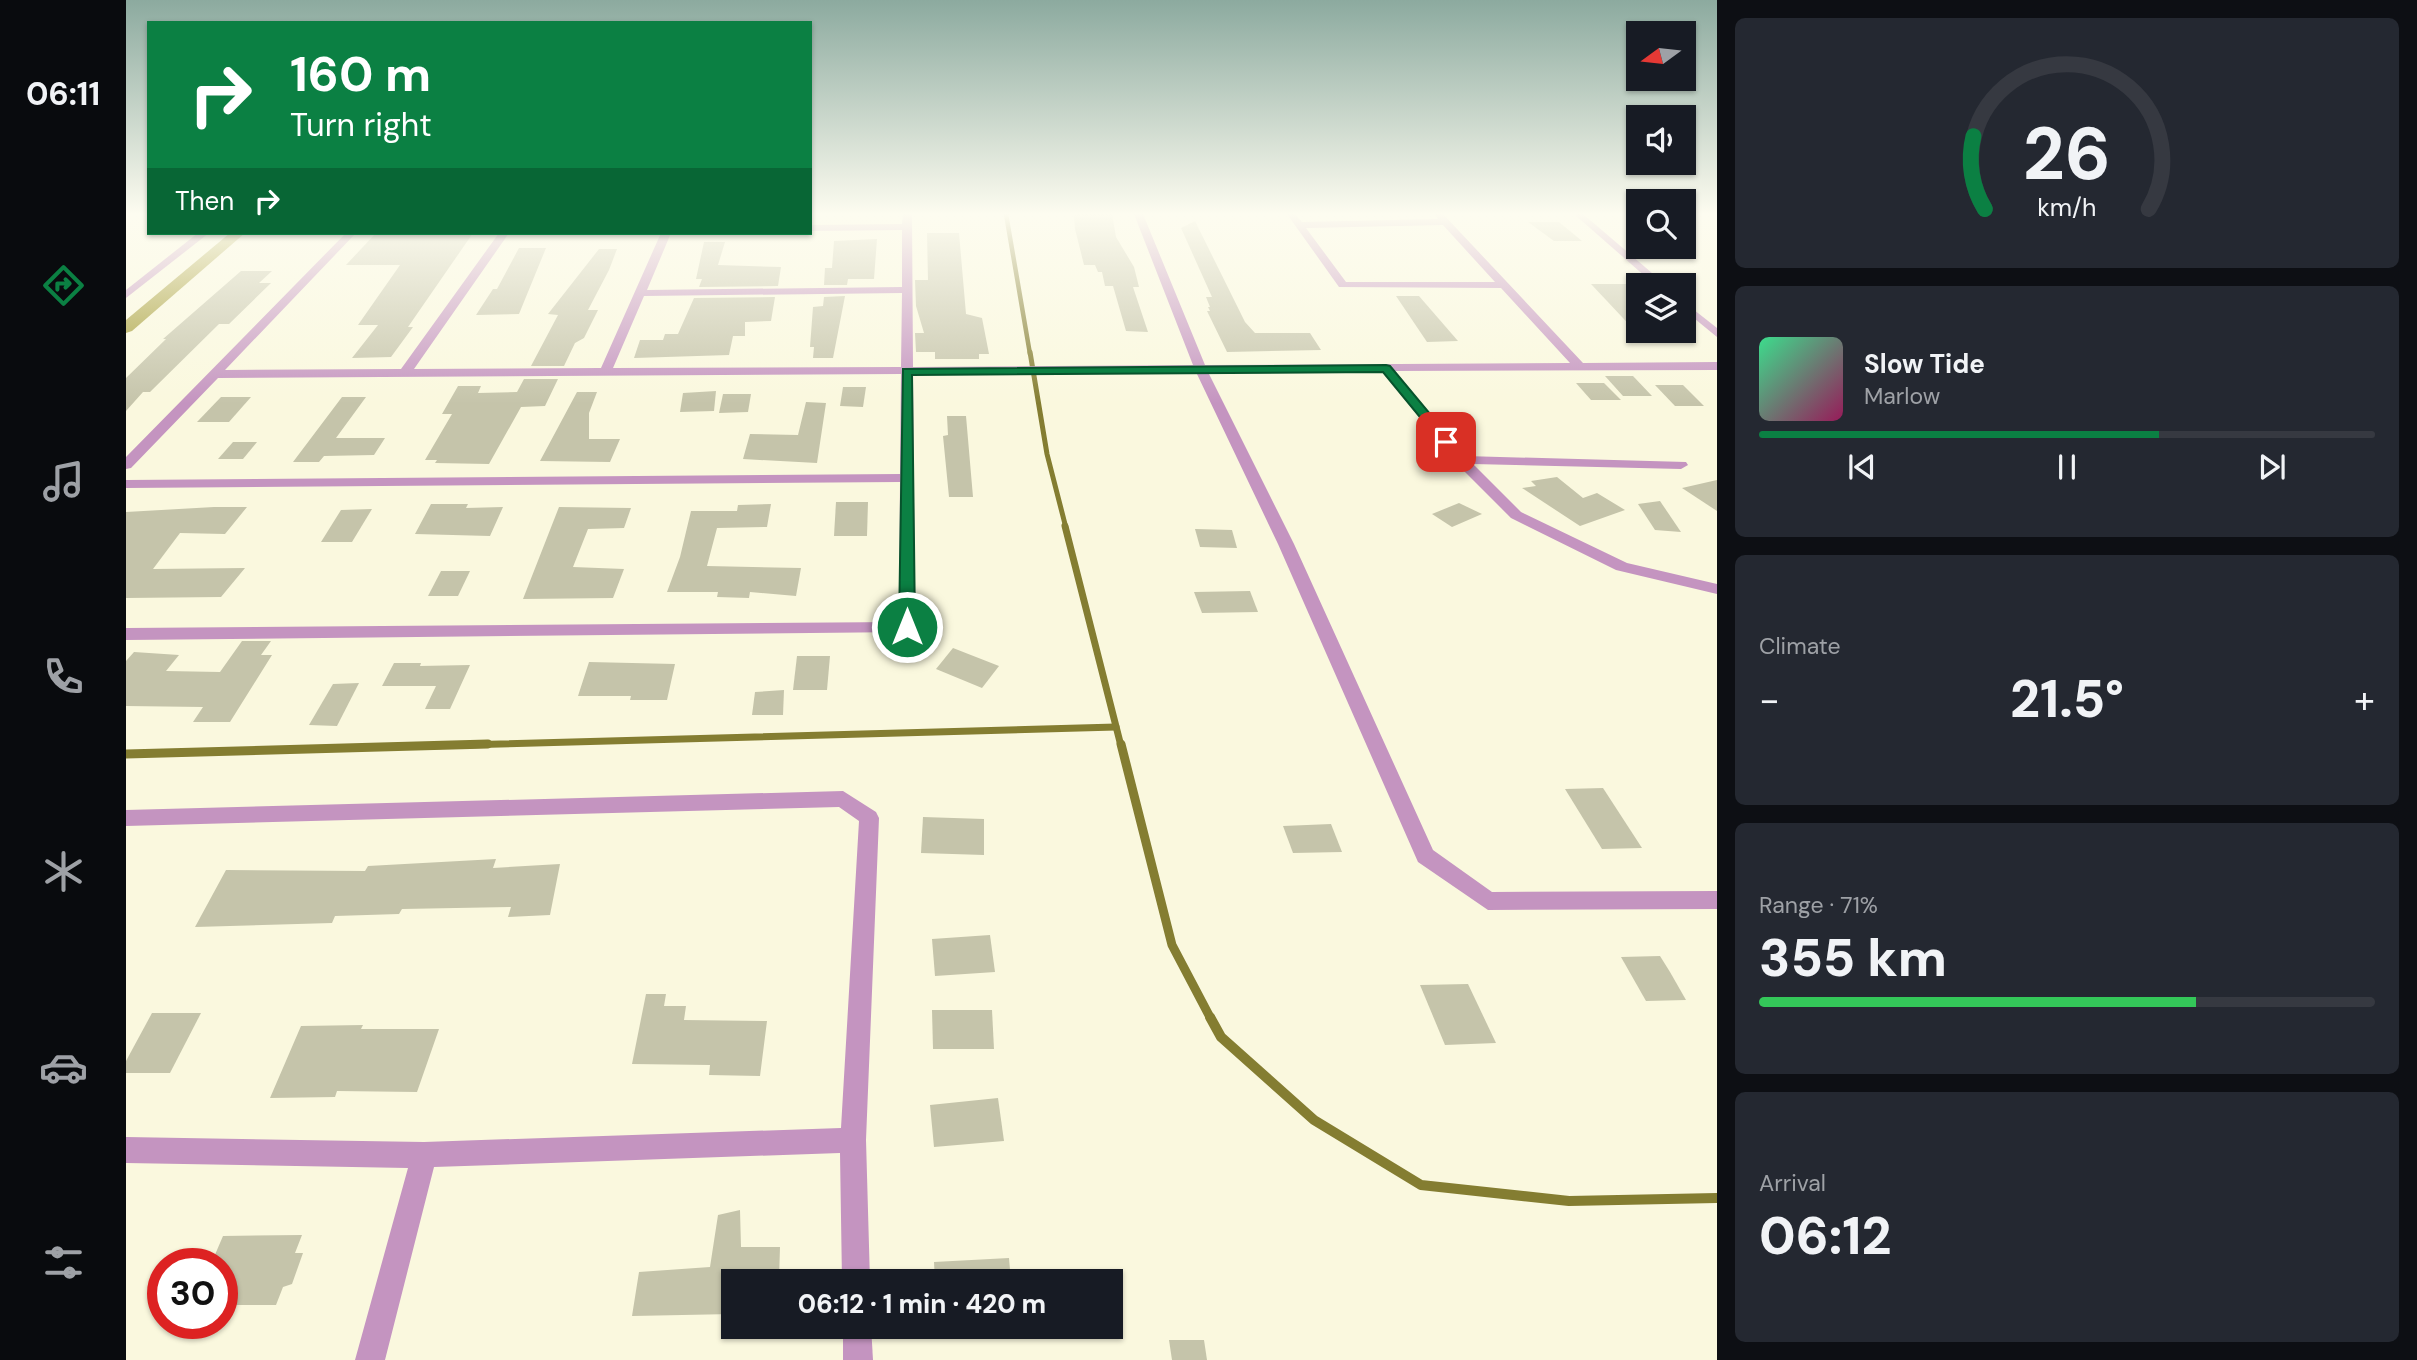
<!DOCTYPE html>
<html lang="en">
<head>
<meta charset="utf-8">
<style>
  :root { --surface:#171b24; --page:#242831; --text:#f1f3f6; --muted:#9ea1a6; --line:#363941; --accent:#0b8043 }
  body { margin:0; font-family:"DM Sans",sans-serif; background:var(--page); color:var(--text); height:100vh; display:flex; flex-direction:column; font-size:26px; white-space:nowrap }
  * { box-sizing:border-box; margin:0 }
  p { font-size:23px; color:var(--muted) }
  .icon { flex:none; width:38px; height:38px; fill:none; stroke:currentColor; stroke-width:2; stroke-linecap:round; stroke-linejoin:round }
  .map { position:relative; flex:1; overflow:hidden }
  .drawer { display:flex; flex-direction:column; gap:18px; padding:18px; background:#0d0f14; width:700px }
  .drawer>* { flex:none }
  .guide { position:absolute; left:21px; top:21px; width:665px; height:214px; border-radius:0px; box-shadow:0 2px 5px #0004; background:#0b8043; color:#fff; overflow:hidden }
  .needle { width:46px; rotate:255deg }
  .fabs { position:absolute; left:1500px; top:21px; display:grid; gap:14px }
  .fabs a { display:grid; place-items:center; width:70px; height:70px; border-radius:0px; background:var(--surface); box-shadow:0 2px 5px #0004; font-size:35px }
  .speed { position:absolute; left:21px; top:1248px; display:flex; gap:14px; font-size:35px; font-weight:700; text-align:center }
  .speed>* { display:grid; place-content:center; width:91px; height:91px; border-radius:50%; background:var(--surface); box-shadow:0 2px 5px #0004; line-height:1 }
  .speed .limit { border:10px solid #d22; background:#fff; color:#111 }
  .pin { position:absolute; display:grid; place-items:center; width:60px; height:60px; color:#fff; margin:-30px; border-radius:14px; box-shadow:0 4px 10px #0006 }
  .me { position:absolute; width:77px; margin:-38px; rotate:0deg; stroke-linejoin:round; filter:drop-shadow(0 0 5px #0008) }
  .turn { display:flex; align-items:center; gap:24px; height:147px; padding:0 28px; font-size:32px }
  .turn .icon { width:91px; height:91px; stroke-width:2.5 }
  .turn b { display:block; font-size:49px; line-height:60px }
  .then { display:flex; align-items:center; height:66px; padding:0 28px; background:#0003; gap:14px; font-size:26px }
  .big { font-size:52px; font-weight:800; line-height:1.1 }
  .drawer .tile { flex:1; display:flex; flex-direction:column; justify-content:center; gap:10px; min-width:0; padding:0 24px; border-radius:10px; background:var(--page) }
  .drawer .dial { align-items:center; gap:0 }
  .dial svg { height:182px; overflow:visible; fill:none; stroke:var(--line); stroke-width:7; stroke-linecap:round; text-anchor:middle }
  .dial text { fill:var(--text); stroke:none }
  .song { display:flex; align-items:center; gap:21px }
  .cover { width:84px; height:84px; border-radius:10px; background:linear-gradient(135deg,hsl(150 70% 55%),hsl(330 70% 35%)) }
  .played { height:7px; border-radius:4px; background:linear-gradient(90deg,var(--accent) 65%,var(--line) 65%) }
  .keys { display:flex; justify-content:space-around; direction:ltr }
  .heat { display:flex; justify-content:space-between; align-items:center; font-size:38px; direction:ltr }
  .charge { height:10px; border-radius:5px; background:linear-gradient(90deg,#34c759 71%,var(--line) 0) }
  .trip { position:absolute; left:595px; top:1269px; width:402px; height:70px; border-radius:0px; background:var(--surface); box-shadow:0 2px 5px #0004; font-weight:800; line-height:70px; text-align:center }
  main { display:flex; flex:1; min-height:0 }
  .dock { display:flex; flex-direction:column; width:126px; justify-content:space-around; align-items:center; background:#090b0e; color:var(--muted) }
  .dock .icon { width:49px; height:49px }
  .dock .current { color:var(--accent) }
  .dock b { font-size:32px; color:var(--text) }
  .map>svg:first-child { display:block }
</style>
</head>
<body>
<main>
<nav class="dock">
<b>06:11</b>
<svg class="icon current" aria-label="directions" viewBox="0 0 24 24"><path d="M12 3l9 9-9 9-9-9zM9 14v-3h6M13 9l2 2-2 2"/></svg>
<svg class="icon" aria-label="music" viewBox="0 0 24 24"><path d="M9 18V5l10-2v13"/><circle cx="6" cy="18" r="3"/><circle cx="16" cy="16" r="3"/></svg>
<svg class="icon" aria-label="phone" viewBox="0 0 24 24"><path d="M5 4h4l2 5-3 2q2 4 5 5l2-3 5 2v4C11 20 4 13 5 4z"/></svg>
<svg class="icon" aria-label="climate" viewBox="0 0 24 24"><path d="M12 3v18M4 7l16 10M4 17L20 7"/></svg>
<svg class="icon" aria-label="car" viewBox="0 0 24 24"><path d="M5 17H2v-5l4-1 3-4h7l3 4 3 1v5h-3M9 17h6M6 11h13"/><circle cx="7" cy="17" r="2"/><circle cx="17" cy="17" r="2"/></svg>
<svg class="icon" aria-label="filters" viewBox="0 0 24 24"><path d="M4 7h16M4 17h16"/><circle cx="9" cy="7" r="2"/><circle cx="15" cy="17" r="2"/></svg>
</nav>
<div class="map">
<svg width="1591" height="1360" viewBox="0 0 1591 1360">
  <rect width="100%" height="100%" fill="#faf8de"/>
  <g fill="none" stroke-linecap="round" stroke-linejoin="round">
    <!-- stream-far4 -->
    <path stroke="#847d31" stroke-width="4.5" d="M880,214L904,354"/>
    <!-- stream-far3 -->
    <path stroke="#847d31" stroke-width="5" d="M904,352L921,454L940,528"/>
    <!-- stream-far2 -->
    <g stroke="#847d31" stroke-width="7">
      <path d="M939,526L995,746"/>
      <path d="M298,746L990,727"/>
    </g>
    <!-- stream-far1 -->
    <g stroke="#847d31" stroke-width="9">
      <path d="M995,744L1046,945L1085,1019"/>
      <path d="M0,754L362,744"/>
    </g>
    <!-- stream -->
    <path stroke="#847d31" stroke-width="10" d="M1084,1017L1095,1037L1188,1120L1295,1185L1443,1201L1591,1198"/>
    <!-- canal -->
    <path fill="#a39a32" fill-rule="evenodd" d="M104,233H119L6,331L0,333V320Z"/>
  </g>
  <!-- building -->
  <g fill="#c5c4aa">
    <path d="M950,214H986L990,237L1008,267L1013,287H1007L1022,332L1000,331L987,286H979L976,272H972L969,265H958L949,229L948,216Z"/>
    <path d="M1069,221L1119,322L1129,333H1184L1195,350L1101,352L1081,311H1084L1082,307H1084L1080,297H1086L1055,228Z"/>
    <path d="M1402,222H1433L1456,241H1428Z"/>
    <path d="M250,233H347L282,327H287L265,357L226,358L252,325H232L274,265H220Z"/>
    <path d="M801,233H833L840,314L856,318L863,354H853V359H809V352H790L789,333H798L790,306L789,280H802Z"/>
    <path d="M751,239L748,279H722L721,285H698L699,268H706L708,241Z"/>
    <path d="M578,242H599L592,265L655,267L652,286L573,287L576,279H570Z"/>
    <path d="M393,248H420L393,314L350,315L367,289H371Z"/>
    <path d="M473,249H491L483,270L462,310H472L458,338L449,343L438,366H405L432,315L422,314Z"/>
    <path d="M115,271H146L133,283H145L103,324H93L24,392H17L0,411V378L40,339H37Z"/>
    <path d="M1465,284H1512V334Z"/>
    <path d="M719,296L707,358H687L688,347H684L687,307L697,306L698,297Z"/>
    <path d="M1270,296H1293L1332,341L1301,342Z"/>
    <path d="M649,297L645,321L619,322V336H607L603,355L508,358L514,340H537L539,334H552L568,298Z"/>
    <path d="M1479,376H1507L1526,396H1497Z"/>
    <path d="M398,379H432L419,406L395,407L363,464L309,463L311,460H299L326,414H316L332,386H355L352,393L391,392Z"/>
    <path d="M1450,383H1478L1495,400H1465Z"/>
    <path d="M1529,385H1557L1578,406H1549Z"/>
    <path d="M717,387H740L737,407L714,406Z"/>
    <path d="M590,391L588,411L554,412L557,393Z"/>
    <path d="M451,392H471L463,413V439H494L484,462L414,461Z"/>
    <path d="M597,394H625L622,412L593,413Z"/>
    <path d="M95,397H125L103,422H71Z"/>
    <path d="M216,397H240L210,438H259L248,455L198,456L193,462H167Z"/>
    <path d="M680,402L700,403L691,463L617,459L624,434L672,435Z"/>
    <path d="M821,416H840L847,497H823L817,436L822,435Z"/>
    <path d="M107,442H131L117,459H92Z"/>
    <path d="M1431,477L1457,498L1471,493L1499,510L1454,526L1396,488L1410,486L1405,481Z"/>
    <path d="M1591,480V511L1556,488Z"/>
    <path d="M1534,501L1555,532L1529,530L1512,504Z"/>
    <path d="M710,502H742L741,536H708Z"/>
    <path d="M1333,503L1356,514L1326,527L1306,514Z"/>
    <path d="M305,504H342L340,508L377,507L364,536L289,534Z"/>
    <path d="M645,504L641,527L591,528L581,566L675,568L670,596L624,592L623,598L591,597L592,592H541L554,557L565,511H611L612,505Z"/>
    <path d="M88,507H121L99,534L54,533L27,569L119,568L95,597L0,598V512Z"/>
    <path d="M433,507L505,508L498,528L462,529L447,567L498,569L487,598L397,599Z"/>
    <path d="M246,509L226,542H195L215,510Z"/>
    <path d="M1069,529L1106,530L1111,548L1074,547Z"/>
    <path d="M315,571H344L332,596H302Z"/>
    <path d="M1124,591L1132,612L1076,613L1068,592Z"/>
    <path d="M116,641H145L135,655H146L104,722H67L77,707L0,706V661L8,652L53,655L40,671L94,672Z"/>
    <path d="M827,648L873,666L856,688L810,669Z"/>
    <path d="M671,656H704L701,690H667Z"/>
    <path d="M463,662L549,664L541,700H504L505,696H452Z"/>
    <path d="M268,663H295L294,666L344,665L324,709H299L310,686H256Z"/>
    <path d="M233,683L211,726L183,725L207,684Z"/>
    <path d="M658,690L657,715H626L629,692Z"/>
    <path d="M1477,788L1516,848L1476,849L1439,789Z"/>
    <path d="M797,817L858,819V855L795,853Z"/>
    <path d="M1205,824L1216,852L1167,853L1157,826Z"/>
    <path d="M370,859L367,868L434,864L424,915L382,917L385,907L276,909L273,914L209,916L206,923L69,927L100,870L239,871L242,866Z"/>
    <path d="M864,935L869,972L809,976L806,939Z"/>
    <path d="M1534,956L1544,972L1560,1000L1520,1001L1495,957Z"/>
    <path d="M1342,984L1370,1043L1319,1045L1294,985Z"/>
    <path d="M520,994H540L538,1006H560L558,1020L641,1021L634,1076L583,1075L584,1065L506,1064Z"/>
    <path d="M806,1010H866L868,1049H807Z"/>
    <path d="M26,1013H75L44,1073H0V1061Z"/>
    <path d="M237,1025L235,1029H313L291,1092L211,1091L209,1097L144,1098L175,1026Z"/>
    <path d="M872,1098L878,1141L808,1147L804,1105Z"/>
    <path d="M614,1210L615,1247H654L653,1281H607V1314L506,1316L513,1272L584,1267L592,1215Z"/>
    <path d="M176,1235L169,1253H177L166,1284L157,1287L150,1305H96V1264H85L97,1236Z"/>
    <path d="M883,1258L885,1281H809L808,1262Z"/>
    <path d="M1043,1340H1078L1081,1360H1046Z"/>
  </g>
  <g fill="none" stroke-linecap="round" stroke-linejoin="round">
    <!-- minor -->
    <g fill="#c494c0" fill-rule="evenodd">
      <path d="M777,214H786L787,367L1067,365L1008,214H1017L1079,365L1444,363L1375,288L1213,287L1161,214H1169L1176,222L1312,219L1308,214H1317L1457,363L1591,362V370L1269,371L1339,456L1560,462L1562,465L1555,469L1347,464L1395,512L1501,563L1591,584V594L1490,570L1385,518L1330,463L1256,371L1082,372L1168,544L1307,850L1366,892L1591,891V909L1362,910L1292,862L1152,544L1070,372L787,374L789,627L781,632L0,640V628L773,622L774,482L0,488V480L774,474L775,374L92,378L5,468L0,469V457L220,233H230L99,370L275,369L373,233H383L288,369L475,368L535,233H545L521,290L776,287V230L684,231V225L776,224ZM1317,225L1369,282H1220L1180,228ZM776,293L775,367L487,368L518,296Z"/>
      <path d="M1448,214H1457L1540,285H1529Z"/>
      <path d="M72,233H83L0,298V290Z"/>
      <path d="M1558,302L1591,328V337L1558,310Z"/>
      <path d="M717,791L750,812L753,818L740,1140L744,1281H716L714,1153L308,1167L259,1360H229L282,1168L0,1163V1137L298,1142L715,1128L733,821L713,807L0,826V810Z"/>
      <path d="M717,1326H745L747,1360H717Z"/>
    </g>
  </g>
  <!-- sky -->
  <linearGradient id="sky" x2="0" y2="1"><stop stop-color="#8caa9f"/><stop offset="0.53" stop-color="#fdfcf0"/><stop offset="1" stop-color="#fdfcf0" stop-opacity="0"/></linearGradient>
  <rect width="1591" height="404" fill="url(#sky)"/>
  <!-- route -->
  <path fill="#0b8043" stroke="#07532c" stroke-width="2" d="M1260,365L1264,366L1325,439V444H1316L1257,372L786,375L789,627L781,632L773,627L777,369Z"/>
</svg>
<div class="fabs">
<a><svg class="needle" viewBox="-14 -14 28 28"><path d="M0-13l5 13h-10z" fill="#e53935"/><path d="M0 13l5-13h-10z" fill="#9ea1a6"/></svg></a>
<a><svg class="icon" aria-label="sound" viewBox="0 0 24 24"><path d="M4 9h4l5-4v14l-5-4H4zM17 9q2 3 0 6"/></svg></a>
<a><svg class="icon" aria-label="search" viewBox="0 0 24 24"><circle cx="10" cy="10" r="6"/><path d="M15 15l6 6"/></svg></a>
<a><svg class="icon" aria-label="layers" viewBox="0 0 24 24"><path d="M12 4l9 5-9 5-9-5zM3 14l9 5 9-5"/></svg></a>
</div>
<div class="speed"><div class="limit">30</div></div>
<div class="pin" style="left:1320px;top:442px;background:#d93025"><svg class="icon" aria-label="arrive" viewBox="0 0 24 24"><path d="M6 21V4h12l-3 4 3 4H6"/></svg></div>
<svg class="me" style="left:781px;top:627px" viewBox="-20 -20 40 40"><circle r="17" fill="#0b8043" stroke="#fff" stroke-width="3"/><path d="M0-11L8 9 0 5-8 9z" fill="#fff"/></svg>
<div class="trip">06:12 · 1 min · 420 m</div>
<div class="guide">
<div class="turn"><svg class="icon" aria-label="right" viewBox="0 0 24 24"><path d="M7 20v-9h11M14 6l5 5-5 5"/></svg><div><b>160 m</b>Turn right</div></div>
<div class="then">Then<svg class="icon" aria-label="right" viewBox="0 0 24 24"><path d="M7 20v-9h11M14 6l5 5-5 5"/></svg></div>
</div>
</div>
<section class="drawer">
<div class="tile dial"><svg viewBox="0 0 100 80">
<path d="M14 69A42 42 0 1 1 86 69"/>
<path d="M14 69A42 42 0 0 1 9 37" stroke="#0b8043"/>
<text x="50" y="56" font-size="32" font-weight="700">26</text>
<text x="50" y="72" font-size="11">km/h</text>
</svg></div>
<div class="tile">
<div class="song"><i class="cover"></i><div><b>Slow Tide</b><p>Marlow</p></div></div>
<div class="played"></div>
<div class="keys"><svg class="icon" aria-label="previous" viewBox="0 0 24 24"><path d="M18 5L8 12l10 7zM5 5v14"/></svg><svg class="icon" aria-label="pause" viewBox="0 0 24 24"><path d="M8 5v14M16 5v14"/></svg><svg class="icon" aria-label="next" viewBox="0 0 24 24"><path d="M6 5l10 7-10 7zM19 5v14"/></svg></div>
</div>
<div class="tile"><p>Climate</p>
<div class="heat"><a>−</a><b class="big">21.5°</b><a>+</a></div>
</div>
<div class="tile"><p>Range · 71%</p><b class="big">355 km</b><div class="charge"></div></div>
<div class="tile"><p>Arrival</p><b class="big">06:12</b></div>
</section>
</main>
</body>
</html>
